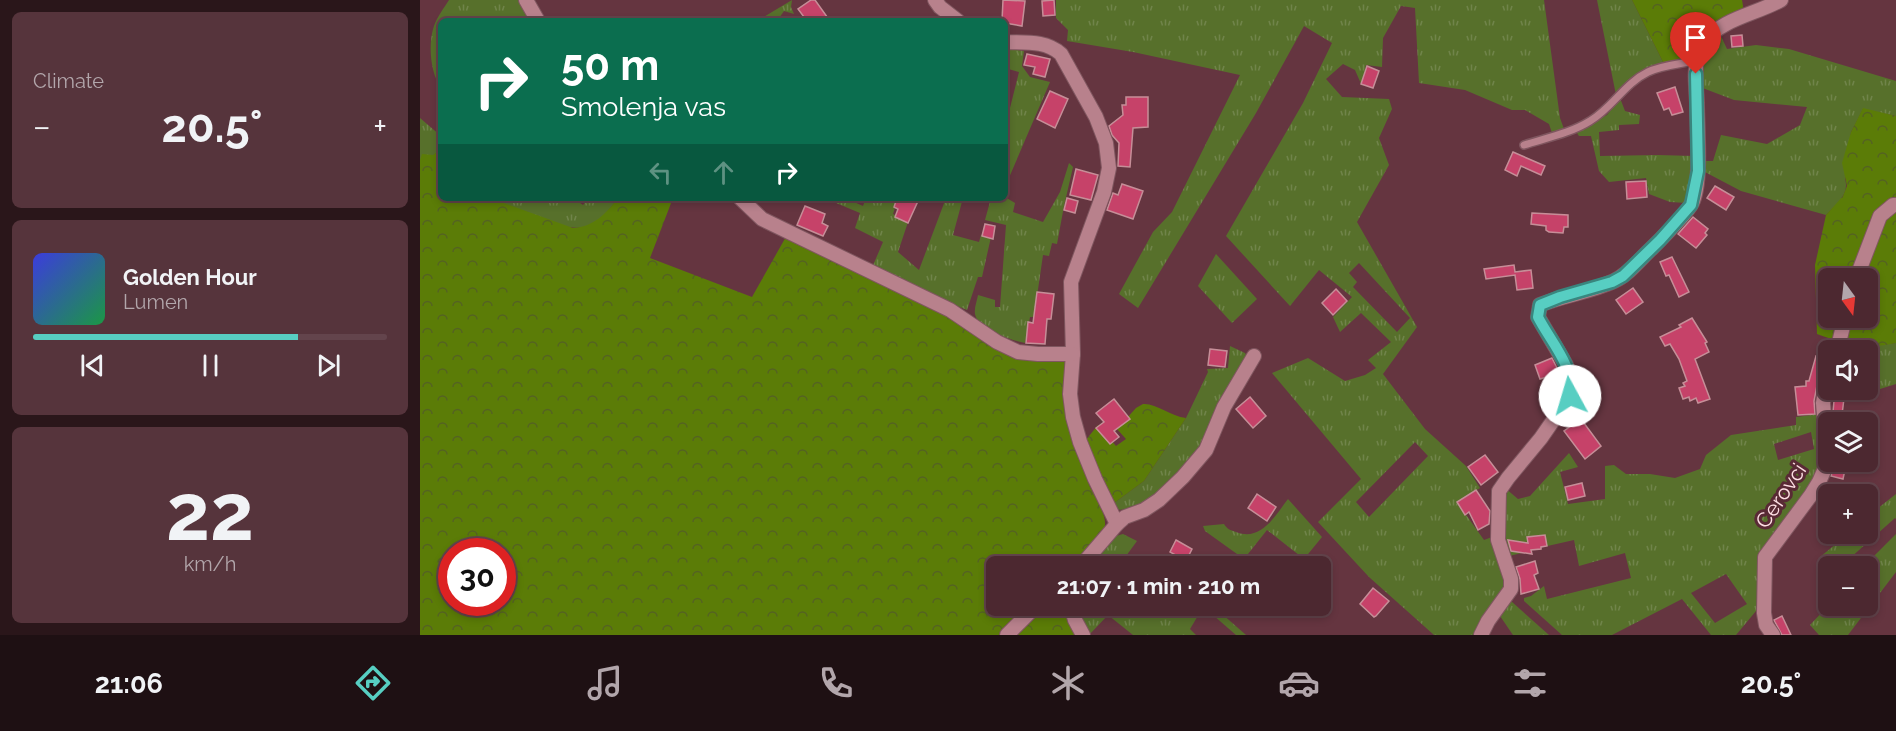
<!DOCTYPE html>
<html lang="en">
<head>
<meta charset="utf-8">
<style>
  :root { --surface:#4c2830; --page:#56343c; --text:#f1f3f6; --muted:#b2a6ab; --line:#63444c; --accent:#57cec2 }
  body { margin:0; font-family:Raleway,sans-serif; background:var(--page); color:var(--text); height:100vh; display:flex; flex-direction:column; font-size:22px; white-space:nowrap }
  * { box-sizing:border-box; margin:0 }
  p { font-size:20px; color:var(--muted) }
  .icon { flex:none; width:33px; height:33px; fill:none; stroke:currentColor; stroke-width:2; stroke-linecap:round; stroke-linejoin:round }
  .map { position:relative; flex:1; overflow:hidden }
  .details { display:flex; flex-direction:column; gap:12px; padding:12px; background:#2a161a; width:420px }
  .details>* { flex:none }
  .guide { position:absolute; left:18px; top:18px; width:570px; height:183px; border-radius:9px; box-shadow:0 3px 9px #0003,0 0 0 2px var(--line); background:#0b6e4f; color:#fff; overflow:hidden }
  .needle { width:39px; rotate:165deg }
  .controls { position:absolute; left:1398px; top:268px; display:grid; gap:12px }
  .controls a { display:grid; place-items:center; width:60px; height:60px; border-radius:9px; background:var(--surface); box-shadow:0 3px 9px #0003,0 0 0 2px var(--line); font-size:30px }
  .speed { position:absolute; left:18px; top:538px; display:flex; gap:12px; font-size:30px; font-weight:700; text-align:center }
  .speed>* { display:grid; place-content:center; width:78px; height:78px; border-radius:50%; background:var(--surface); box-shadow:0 3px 9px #0003,0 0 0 2px var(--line); line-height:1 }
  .speed .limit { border:9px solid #d22; background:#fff; color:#111 }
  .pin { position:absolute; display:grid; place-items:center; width:51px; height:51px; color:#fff; margin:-62px -26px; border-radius:50% 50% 50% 0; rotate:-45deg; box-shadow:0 0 6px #0007 }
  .pin .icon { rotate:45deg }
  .me { position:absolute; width:66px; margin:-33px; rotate:354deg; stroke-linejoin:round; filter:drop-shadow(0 0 4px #0008) }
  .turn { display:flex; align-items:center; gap:21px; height:126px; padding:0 24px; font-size:27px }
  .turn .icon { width:78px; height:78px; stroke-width:2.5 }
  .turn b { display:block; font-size:42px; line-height:51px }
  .lanes { display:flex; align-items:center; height:57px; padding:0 24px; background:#0003; justify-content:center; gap:30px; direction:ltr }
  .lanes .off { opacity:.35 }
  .big { font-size:45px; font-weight:700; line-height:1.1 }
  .details .widget { flex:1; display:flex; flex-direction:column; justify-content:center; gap:9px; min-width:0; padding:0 21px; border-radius:9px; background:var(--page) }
  .details .dial { align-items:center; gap:0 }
  .dial b { font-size:78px; line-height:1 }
  .song { display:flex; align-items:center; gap:18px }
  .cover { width:72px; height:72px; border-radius:9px; background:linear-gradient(135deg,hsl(240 70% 55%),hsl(140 70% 35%)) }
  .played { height:6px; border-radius:3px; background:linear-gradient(90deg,var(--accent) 75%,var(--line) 75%) }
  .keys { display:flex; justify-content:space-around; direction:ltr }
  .heat { display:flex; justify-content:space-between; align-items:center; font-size:33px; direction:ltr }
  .trip { position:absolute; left:566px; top:556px; width:345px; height:60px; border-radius:9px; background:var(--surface); box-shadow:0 3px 9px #0003,0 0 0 2px var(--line); font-weight:700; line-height:60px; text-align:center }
  .dock { display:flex; height:96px; justify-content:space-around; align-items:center; background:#1e1013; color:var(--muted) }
  .dock .icon { width:42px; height:42px }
  .dock .current { color:var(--accent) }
  .dock b { font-size:27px; color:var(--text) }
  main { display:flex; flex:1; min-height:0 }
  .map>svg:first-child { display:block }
</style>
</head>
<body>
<main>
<section class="details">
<div class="widget"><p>Climate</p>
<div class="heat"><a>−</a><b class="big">20.5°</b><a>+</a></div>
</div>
<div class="widget">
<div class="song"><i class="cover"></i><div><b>Golden Hour</b><p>Lumen</p></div></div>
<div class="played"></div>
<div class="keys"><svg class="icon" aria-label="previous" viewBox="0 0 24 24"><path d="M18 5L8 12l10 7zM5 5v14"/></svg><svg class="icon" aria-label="pause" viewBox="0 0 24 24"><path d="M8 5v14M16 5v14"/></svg><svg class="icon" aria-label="next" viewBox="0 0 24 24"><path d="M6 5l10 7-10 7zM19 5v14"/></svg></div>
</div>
<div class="widget dial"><b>22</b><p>km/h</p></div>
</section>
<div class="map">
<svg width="1476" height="635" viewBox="0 0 1476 635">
  <defs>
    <pattern id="grass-tufts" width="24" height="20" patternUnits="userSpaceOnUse" patternTransform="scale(1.5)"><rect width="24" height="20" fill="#57702b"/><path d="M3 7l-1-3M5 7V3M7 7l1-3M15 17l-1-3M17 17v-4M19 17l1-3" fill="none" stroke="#70844a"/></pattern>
    <pattern id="forest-crowns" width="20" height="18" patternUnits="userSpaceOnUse" patternTransform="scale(1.5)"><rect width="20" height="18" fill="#5b7c07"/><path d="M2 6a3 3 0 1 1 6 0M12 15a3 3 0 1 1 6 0" fill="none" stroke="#546222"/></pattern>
  </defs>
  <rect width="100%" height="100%" fill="#653540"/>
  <!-- grass -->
  <g fill="url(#grass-tufts)" fill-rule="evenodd">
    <path d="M29,0H104L116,21H21V88C10,73 8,43 14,26C17,17 24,8 29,0Z"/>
    <path d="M372,0L371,7L374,14L364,11L357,21H337Z"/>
    <path d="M636,0H1124L1140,118L1144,129L1132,133L1129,124L1105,110H1092L1045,90L999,83L995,8L981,6L963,38L962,67L946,65L942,86L935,70L923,64L906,79L922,97L969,99L972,109L959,138L969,165L937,222L997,327L963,374L1005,429L1046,466L1060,488L1037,502L1064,540L1072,537L1088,584L1056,635H1014L949,577L898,522L941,479L852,373L888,358L925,381L945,375L956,368L948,360L971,342L941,313L920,332L913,317L932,297L899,270L870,306L806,236L883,103L912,43L884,26L836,113L718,308L699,294L733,232L752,212L820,75L713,52L647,41L648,30L636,18ZM939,263L990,318L977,332L933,287L937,282L929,273ZM995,442L1008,456L949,517L936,502Z"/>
    <path d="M1177,0H1212L1245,66L1238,67L1196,95Z"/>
    <path d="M1300,34L1307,49L1336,45L1369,49L1476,81V116L1443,109L1431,132L1425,179C1430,194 1416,204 1406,215L1321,191L1283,171V161H1293L1301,135L1347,144L1380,125L1387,107L1314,100L1280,87L1282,56Z"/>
    <path d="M585,48L604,51L602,66L610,77L630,82L585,187V128L599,72L585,68Z"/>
    <path d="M1200,98L1205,111L1220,115L1219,124L1199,125V130L1179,132L1180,156L1237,155L1275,156L1267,203L1250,202L1229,194L1226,178L1189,182L1179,171L1171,136H1159L1155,130L1187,115Z"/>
    <path d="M0,118L21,136V149L10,158L0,224Z"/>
    <path d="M649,163L653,167L644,206L637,244L632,243L629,256L623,255L614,317H610L605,343C591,340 558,330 555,314C554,308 557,301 558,295L575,300V307H580L586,225L565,220L571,198L585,197L595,203L593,212L623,222L640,192Z"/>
    <path d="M61,198H153L163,205L169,198H198C190,209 177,225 163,227C141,232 84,206 61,198Z"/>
    <path d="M404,198H425L443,206L446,198H478L473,214L488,222L478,252L499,270L526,198H543L533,235L559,242L561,235L571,237L562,277H558L547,310L451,270L463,242L435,228L440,213Z"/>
    <path d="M796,254L837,299L812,323L778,286Z"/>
    <path d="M1476,343V384L1428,399L1427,390H1448V367L1451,366L1453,346Z"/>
    <path d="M810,346L825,353L828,358C805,402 753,520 692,509L690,506L724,481L766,418L788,372L787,369L808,368Z"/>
    <path d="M1400,414L1404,438L1399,479L1343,554L1341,605L1316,635H1291L1262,599L1192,635H1142L1104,601V598L1111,596L1124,586L1127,599L1211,578L1205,553L1159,566L1154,540L1123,547L1119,535L1108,537L1110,551L1089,556L1083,521L1085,488L1098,499L1110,496L1149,453L1158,467L1140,472L1148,504L1185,499V466L1194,465L1206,474H1230L1255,478L1280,469L1286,455L1311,435L1376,425V417ZM1391,432L1394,449L1358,460L1354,444ZM1306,574L1327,604L1295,623L1271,593Z"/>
    <path d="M1476,494V519L1475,518L1420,567H1408L1400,557L1428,534H1448V516Z"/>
    <path d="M868,499L902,537L884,559L847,530L824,559L785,531L783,526L804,524C807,529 810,530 816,532C841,542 855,516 868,499Z"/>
    <path d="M703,534L717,541L698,567H669L696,536Z"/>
    <path d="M1476,534V572L1428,635H1399L1390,625L1408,606H1448V567H1443Z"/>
    <path d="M1091,601L1129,635H1093L1080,616V610Z"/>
    <path d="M654,606H732L741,612L747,606H778L782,609L770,629L776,635H713L688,615L669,635Z"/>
    <path d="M788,606H793L826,635H816L785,608Z"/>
  </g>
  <!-- forest -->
  <g fill="url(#forest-crowns)" fill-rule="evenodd">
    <path d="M1212,0H1322L1324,12L1286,26L1279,40L1275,58L1245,66Z"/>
    <path d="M1443,108L1476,116V343C1447,350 1424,344 1397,334L1395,265L1406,215L1423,196L1427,186L1422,163L1431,132ZM1408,279H1448V318H1408Z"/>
    <path d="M21,149V198H77L78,201L153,228C173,227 186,214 198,198H253L230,258L332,297L367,235L547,320L582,348L644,357L649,364C653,405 654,447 670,487C675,498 686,513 685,525C683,540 665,555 656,567H576V606H647L658,635H0V160L2,154L13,155ZM32,552H82V603H32Z"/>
    <path d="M723,404C736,403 750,416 766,418L724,481L690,506L665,441L678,425L696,446L706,439L697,429L716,408Z"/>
  </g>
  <!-- building -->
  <g fill="#c64269" stroke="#c68e98" stroke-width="1.5">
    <path d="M391,0H395L410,21H387L378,9Z"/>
    <path d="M583,0L605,1L602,26L585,23V21H582Z"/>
    <path d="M634,0L635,15L623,16L622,1Z"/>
    <path d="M1322,35L1323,46L1312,47L1311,36Z"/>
    <path d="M607,54L630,59L625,77L613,74L615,67L604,65Z"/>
    <path d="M947,66L959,71L953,88L941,84Z"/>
    <path d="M1255,87L1263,112L1252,115L1249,108L1244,110L1237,93Z"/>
    <path d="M630,91L648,99L635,128L617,119Z"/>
    <path d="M706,97H728V127L713,128L710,167L698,166L699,143L692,135L689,126L703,115L702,105H706Z"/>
    <path d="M1093,152L1125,166L1121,175L1101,166L1097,176L1085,170Z"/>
    <path d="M656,169L678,175L671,200L650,195Z"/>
    <path d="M1226,181L1227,197L1207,199L1206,182Z"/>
    <path d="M702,184L723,191L713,219L687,210L693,193L698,195Z"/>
    <path d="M1295,186L1314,197L1306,210L1287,198Z"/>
    <path d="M477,198H492L498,201L488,223L475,217L478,209L474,207Z"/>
    <path d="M647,198L658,201L655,213L644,210Z"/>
    <path d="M385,206L405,214L402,223L408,226L403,236L377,225Z"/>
    <path d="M1112,213L1148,215V227H1144L1143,233L1129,232L1126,230V226L1111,224Z"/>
    <path d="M1273,217L1288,229L1285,233L1287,235L1276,248L1258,234Z"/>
    <path d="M565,224L575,226L573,239L562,236Z"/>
    <path d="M1252,257L1269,292L1259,297L1249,275L1246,276L1240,262Z"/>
    <path d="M1094,265L1095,272L1111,270L1113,288L1097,290L1095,275L1066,279L1064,269Z"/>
    <path d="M1213,288L1223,302L1206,314L1196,300Z"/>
    <path d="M916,289L927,301L913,315L902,303Z"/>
    <path d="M617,292L634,294L631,319H627L625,344L606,343L608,322L613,323Z"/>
    <path d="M1272,318L1287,342L1285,343L1289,352L1275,359L1290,399L1278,403L1276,398L1270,401L1269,397L1263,399L1259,388L1265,386L1263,383L1267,381L1259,359L1250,344L1245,346L1240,337L1261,327L1259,325Z"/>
    <path d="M790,349L807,351L805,367L788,365Z"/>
    <path d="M1396,356L1408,361L1407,368L1402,371L1399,375L1394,401L1395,414L1378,415L1375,387L1386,386V381H1389Z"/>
    <path d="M1132,358L1140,374L1128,379L1127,377L1120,379L1115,365Z"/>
    <path d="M1415,390H1425L1421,423H1417L1413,412Z"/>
    <path d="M830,397L846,416L833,428L816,409Z"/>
    <path d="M694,399L710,419L694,431L699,437L690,444L676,428L684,422L676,413Z"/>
    <path d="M1161,419L1181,446L1165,459L1144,431Z"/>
    <path d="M1065,455L1078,472L1061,485L1048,467Z"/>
    <path d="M1415,462L1426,465L1423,479L1411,476Z"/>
    <path d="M1162,483L1165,496L1148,500L1145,487Z"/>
    <path d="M1056,490L1070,511L1069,524L1058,530L1049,512L1045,515L1037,502Z"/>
    <path d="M837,494L856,507L847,521L828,508Z"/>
    <path d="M1125,535L1127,546L1121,547V549L1111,550L1112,554L1091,551L1088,540L1108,543L1107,537Z"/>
    <path d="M756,540L772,549L766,561L750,552Z"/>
    <path d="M1115,561L1118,573L1114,575L1119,589L1101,594L1100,579L1096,567Z"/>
    <path d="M953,588L969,601L956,616L954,617L940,604Z"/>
    <path d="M1362,616L1371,635H1362L1355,622L1354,620Z"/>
  </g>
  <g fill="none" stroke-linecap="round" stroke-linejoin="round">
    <!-- service casing -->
    <g stroke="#7f565f" stroke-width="10">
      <path id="service" d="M1104,145C1126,138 1151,133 1170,121C1192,108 1205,83 1228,72C1242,65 1262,64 1278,60"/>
    </g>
    <!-- minor casing -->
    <g stroke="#7f565f" stroke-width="16">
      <g id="minor">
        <path d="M106,0L118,21"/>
        <path d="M515,0L520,7L538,21"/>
        <path d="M585,42C605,43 625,40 641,54L676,117L686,143L689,168L684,192L651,282L653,354L650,394L653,417L660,442L675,479L697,524L705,517L724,510L739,500L763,477L786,450L804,407L834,356"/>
        <path d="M320,198L342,219L530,310L577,342L598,352L618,354H653"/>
        <path d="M1436,279L1460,216L1473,205H1476"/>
        <path d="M1417,351L1425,318"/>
        <path d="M660,567L697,524"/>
        <path d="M651,606L655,620L663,635"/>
        <path d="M587,635L616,606"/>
        <path d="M1061,635L1068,621L1091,589V579L1078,540L1079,491L1088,478L1121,438L1150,396L1153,384L1146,365L1118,317L1120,305C1144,295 1171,292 1194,281C1209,274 1220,259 1232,248C1241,239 1267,213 1272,203C1282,183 1277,127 1277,103C1276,83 1272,57 1285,41C1301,19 1339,13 1361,0"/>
        <path d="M1353,635L1346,625L1344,613L1345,557L1391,495L1399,482L1406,466L1407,449L1403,403L1408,377"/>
      </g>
    </g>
    <!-- service -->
    <use href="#service" stroke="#b8818c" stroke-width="7"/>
    <!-- minor -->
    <use href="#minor" stroke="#b8818c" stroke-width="14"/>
  </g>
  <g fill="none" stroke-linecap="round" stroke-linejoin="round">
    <!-- route casing -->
    <g stroke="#39867e" stroke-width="15">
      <path id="route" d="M1150,396C1156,368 1130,341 1118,317L1120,305L1140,297L1192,282L1203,276L1240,240L1271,205L1278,171L1276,74"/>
    </g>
    <!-- route -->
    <use href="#route" stroke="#57cec2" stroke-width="10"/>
  </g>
  <g text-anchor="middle" stroke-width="6" stroke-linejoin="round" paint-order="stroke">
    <!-- street labels -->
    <g font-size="21" fill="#fedfe4" stroke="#592a35">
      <text transform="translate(1361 496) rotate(-56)" y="7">Cerovci</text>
    </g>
  </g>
</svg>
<div class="controls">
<a><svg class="needle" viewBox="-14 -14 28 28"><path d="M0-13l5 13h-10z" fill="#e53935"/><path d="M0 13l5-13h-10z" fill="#b2a6ab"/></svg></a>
<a><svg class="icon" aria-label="sound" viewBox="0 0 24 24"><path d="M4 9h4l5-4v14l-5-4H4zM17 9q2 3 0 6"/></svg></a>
<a><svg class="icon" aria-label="layers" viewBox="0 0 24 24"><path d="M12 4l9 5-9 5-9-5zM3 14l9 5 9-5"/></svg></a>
<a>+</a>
<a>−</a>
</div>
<div class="speed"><div class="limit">30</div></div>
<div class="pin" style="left:1276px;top:74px;background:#d93025"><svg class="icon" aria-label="arrive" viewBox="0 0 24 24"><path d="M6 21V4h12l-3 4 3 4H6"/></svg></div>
<svg class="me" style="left:1150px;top:396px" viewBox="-20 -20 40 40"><circle r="19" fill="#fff"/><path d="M0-13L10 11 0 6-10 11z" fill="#57cec2"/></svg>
<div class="trip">21:07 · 1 min · 210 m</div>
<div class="guide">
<div class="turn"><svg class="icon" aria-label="right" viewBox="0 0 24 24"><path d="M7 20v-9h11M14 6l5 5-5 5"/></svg><div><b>50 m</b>Smolenja vas</div></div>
<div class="lanes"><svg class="icon off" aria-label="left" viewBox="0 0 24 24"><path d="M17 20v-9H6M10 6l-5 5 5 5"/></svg><svg class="icon off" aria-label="ahead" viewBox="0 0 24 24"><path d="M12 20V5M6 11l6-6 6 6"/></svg><svg class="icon" aria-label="right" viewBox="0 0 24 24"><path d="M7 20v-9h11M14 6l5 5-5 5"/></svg></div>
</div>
</div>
</main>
<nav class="dock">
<b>21:06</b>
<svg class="icon current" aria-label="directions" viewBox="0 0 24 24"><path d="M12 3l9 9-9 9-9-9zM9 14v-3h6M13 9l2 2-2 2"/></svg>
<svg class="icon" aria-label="music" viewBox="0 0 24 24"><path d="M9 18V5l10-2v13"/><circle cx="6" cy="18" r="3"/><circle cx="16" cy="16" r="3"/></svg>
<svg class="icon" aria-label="phone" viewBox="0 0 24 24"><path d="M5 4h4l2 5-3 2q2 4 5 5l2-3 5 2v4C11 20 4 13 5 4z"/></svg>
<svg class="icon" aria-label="climate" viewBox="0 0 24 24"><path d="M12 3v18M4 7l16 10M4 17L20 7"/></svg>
<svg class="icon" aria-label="car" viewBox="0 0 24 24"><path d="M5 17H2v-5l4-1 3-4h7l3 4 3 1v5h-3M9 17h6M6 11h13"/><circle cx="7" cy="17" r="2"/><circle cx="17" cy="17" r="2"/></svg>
<svg class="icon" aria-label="filters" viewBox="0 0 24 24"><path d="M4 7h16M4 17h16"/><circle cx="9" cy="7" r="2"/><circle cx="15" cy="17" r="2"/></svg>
<b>20.5°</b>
</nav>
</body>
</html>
